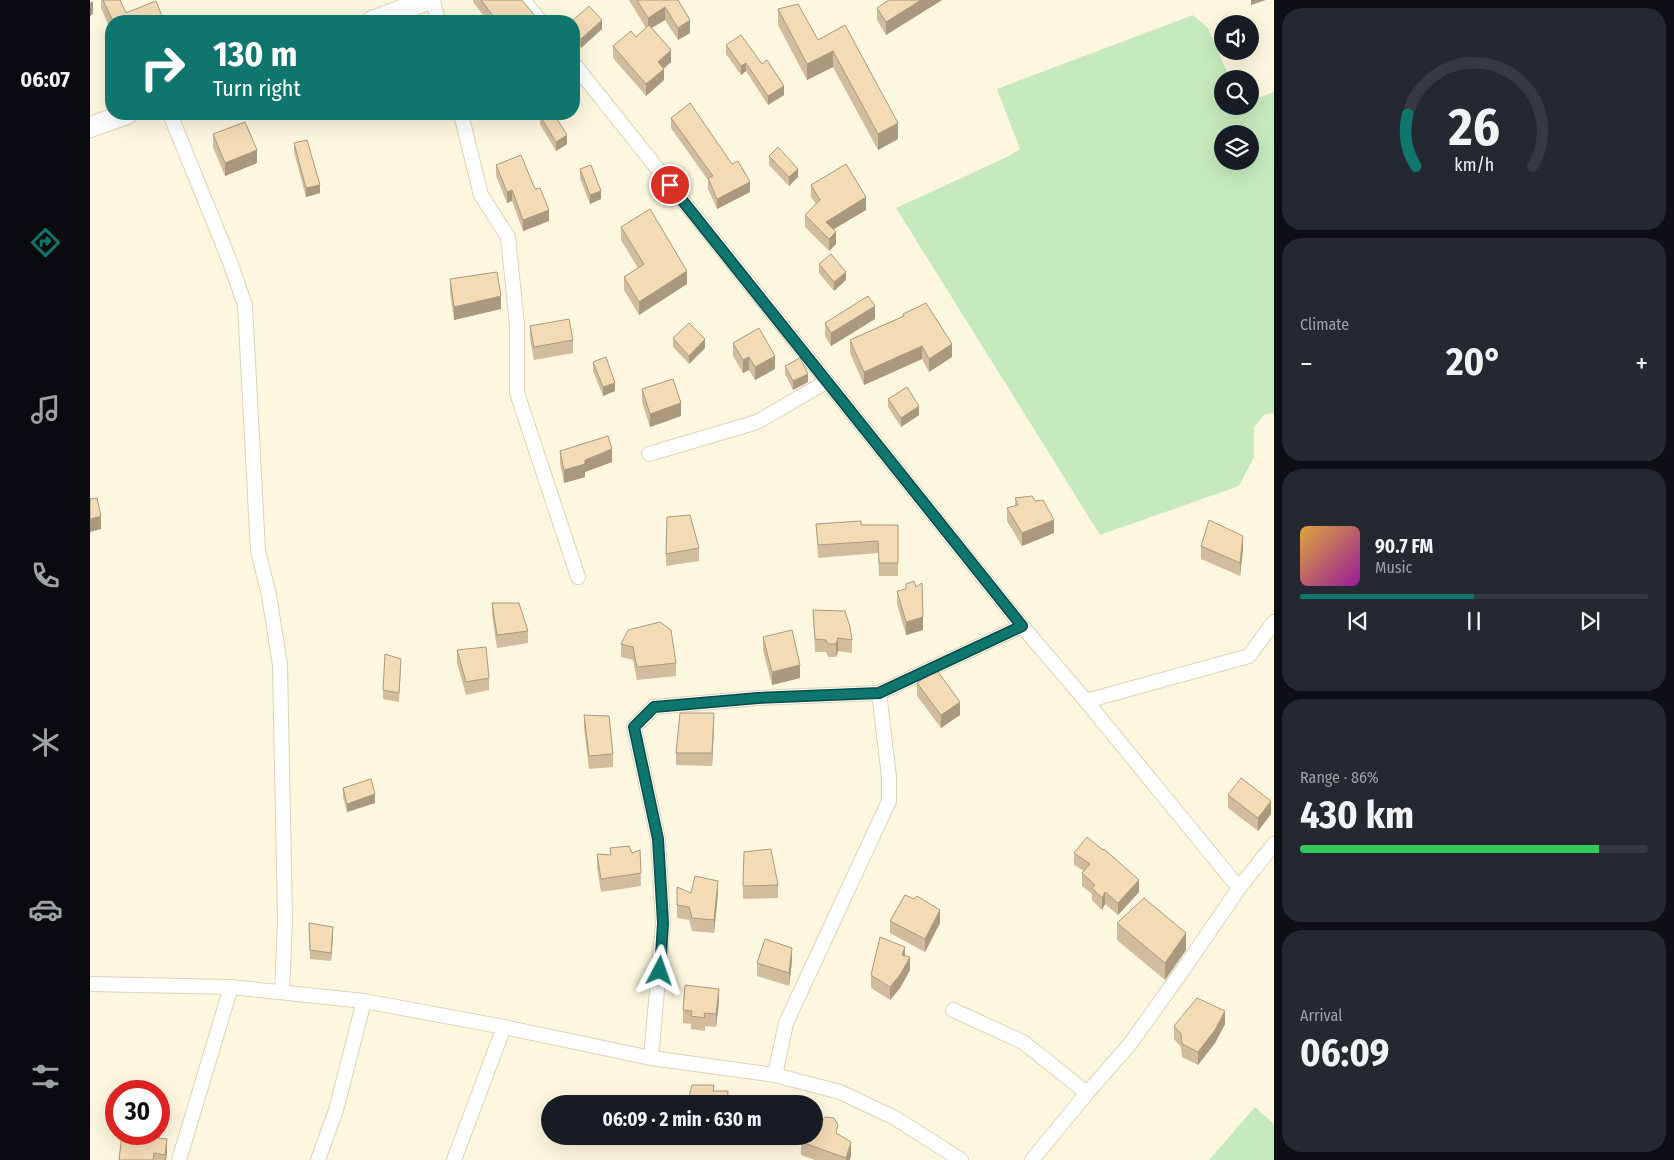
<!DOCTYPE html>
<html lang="en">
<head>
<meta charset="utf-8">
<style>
  :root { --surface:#171b24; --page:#242831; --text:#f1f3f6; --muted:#9ea1a6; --line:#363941; --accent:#0f766e }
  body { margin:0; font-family:"Fira Sans Condensed",sans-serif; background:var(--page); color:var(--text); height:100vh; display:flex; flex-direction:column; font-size:19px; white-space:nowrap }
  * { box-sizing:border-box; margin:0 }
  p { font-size:16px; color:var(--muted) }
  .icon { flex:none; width:28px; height:28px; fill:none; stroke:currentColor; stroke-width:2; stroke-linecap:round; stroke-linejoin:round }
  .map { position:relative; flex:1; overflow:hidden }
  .panel { display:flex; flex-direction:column; gap:8px; padding:8px; background:#0d0f14; width:400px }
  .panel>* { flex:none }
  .banner { position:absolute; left:15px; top:15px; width:475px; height:105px; border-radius:20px; box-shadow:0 5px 20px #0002; background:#0f766e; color:#fff; overflow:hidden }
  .controls { position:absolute; left:1124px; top:15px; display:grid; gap:10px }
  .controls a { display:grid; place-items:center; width:45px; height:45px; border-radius:50%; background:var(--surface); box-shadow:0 5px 20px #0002; font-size:25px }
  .speed { position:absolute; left:15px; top:1080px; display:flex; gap:10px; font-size:25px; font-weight:700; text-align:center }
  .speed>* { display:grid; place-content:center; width:65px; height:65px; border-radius:50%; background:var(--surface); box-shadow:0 5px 20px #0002; line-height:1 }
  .speed .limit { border:8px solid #d22; background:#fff; color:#111 }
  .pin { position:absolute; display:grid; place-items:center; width:42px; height:42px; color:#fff; margin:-21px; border:2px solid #fff; border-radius:50%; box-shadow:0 1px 5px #0007 }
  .me { position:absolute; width:55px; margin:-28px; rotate:4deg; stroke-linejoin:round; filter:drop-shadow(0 0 4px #0008) }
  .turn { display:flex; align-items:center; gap:18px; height:105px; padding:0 25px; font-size:22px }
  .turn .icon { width:65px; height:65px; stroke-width:2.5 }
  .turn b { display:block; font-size:35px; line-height:42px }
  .big { font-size:38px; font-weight:700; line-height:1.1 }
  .panel .tile { flex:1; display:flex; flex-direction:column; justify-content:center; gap:8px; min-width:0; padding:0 18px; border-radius:20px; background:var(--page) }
  .panel .dial { align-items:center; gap:0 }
  .dial svg { height:130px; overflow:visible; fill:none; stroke:var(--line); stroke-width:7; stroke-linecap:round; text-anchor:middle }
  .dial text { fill:var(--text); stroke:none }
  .song { display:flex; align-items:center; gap:15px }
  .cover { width:60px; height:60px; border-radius:8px; background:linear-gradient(135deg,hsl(40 70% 55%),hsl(300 70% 35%)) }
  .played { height:5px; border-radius:2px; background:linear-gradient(90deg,var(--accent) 50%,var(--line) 50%) }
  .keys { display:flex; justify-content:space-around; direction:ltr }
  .heat { display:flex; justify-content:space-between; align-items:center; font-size:28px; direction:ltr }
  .charge { height:8px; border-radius:4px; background:linear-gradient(90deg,#34c759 86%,var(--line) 0) }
  .trip { position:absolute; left:451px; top:1095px; width:282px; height:50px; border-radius:25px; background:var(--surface); box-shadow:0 5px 20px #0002; font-weight:700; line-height:50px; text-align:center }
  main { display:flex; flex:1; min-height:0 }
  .dock { display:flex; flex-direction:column; width:90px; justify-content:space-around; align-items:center; background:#090b0e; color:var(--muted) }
  .dock .icon { width:35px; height:35px }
  .dock .active { color:var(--accent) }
  .dock b { font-size:22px; color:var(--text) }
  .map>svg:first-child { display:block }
</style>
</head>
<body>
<main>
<nav class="dock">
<b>06:07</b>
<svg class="icon active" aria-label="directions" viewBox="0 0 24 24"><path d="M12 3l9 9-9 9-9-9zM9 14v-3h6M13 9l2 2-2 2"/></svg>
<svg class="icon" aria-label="music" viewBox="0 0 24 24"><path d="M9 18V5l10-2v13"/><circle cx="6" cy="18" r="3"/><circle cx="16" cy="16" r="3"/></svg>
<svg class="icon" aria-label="phone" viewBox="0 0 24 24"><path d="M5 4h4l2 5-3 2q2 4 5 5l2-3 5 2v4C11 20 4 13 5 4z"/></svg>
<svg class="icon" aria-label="climate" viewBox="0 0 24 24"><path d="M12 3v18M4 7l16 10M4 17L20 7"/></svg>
<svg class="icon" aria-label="car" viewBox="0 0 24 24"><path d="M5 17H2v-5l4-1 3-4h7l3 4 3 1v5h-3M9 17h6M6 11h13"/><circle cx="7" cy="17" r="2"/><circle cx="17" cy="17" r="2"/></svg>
<svg class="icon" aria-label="filters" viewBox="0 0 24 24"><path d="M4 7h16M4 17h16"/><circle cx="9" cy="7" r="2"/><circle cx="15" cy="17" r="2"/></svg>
</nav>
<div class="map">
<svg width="1184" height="1160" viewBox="0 0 1184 1160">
  <rect width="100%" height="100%" fill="#fdf7df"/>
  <!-- green -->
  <g fill="#c6eabe" fill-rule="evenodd">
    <path d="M1103,15L1118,28L1140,79H1132V106H1160V101L1184,92V413L1175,414L1164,427V457L1149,486L1010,535L806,208L917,157L930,149L907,89ZM1132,134H1160V161H1132Z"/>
    <path d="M1165,1107L1184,1124V1160H1119Z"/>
  </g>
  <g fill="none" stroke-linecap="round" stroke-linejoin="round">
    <!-- street casing -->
    <g stroke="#ddd2b9" stroke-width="16">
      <g id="street">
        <path d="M343,0L348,21"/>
        <path d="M433,0L450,21"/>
        <path d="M484,64L932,626L996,701L1149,888"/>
        <path d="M80,114L140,262L155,305L168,551L179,595L190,665L195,921L192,992"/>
        <path d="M371,114L391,195L418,237L427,325V393L488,577"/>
        <path d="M559,454L667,422L736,382"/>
        <path d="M996,701L1159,656L1184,622"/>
        <path d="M0,984L141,987L274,1001L414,1027L561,1058L685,1075L750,1092L805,1118L871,1160"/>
        <path d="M863,1010L933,1042L997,1093"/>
        <path d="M561,1058L573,923L568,839L544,727L564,707L667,698L789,693L932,626"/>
        <path d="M685,1075L696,1023L799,801V777L789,693"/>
        <path d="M89,1160L141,987"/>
        <path d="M228,1160L246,1110L274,1001"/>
        <path d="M364,1160L414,1027"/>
        <path d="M942,1160L997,1093L1040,1044L1093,970L1149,888L1184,844"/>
      </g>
    </g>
    <!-- secondary casing -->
    <g stroke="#e3d4b6" stroke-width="22">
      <g id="secondary">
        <path d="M282,21L338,0"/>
        <path d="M0,127L37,114"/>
      </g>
    </g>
    <!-- street -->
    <use href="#street" stroke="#fff" stroke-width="14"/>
    <!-- secondary -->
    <use href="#secondary" stroke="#fff" stroke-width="20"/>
  </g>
  <!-- wall -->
  <g fill="#d1bc9d">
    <path d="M11,0H30L36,13L74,21H21V31L11,8Z"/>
    <path d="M383,0H432L449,21H398L383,2Z"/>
    <path d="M539,0H588L600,33L588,40L575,20L562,28L581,62L573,68L574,80L556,96L523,58V46L546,37L556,28Z"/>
    <path d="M799,0H852L796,35L787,20V8Z"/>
    <path d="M688,9L728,40L755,25L808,139L788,150L743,67L717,80L688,25Z"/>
    <path d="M484,21L512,29L491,48L484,40Z"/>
    <path d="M636,45L672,64L694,95L678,105L656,71L651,75L636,54Z"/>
    <path d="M184,114H211V117L184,119Z"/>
    <path d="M450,116L477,144L466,151L450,124Z"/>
    <path d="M581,118L642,164L660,192L627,209L618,189V180L581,128Z"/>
    <path d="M123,134L167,163L135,176L123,147Z"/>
    <path d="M204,143L230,193L216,197L204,152Z"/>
    <path d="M679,156L708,177L699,186L679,165Z"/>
    <path d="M406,165L459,221L433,231L422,201L417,203L406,176Z"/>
    <path d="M490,169L511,199L500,204L490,178Z"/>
    <path d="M721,185L776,210L743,229L746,244L739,251L715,227V215L726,204L721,197Z"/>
    <path d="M531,227L597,284L549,315L534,290V277L548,268L531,240Z"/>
    <path d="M729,264L756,280L744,291L729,273Z"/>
    <path d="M360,279L411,309L364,320L360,292Z"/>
    <path d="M813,314L862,357L839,372L832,359L774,385L760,353V340L813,316Z"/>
    <path d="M785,319L741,346L735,336V323Z"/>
    <path d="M440,326L483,340V353L444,360L440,339Z"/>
    <path d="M583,338L615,348L599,364L583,347Z"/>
    <path d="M643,343L685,369L665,380L659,370L653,373L643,356Z"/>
    <path d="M503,362L525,391L513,396L503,371Z"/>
    <path d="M695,366L718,382L703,390L695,374Z"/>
    <path d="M552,389L591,416L560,427L552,402Z"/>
    <path d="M798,399L829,415L811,427L798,407Z"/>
    <path d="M470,451L522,462L495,472V477L474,483L470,463Z"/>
    <path d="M925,498L964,533L932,546L917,521V508L925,506Z"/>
    <path d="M726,524L808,525V576H789L788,553L728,558Z"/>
    <path d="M1111,546L1153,549L1150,576L1111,559Z"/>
    <path d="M609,548V561L576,566V554Z"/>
    <path d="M807,591L833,630L816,635L807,604Z"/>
    <path d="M402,603L438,631V643L407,648L402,615Z"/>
    <path d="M723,610L762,640V653L748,651L746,657H738L736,652H725Z"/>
    <path d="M538,630L586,663V676L547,680L543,660L531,657V644Z"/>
    <path d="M673,637L710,678L682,685L673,650Z"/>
    <path d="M367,650L399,678V690L376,695L367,663Z"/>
    <path d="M311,667L309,702L293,699V690Z"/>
    <path d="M827,683L870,715L851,728L827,696Z"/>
    <path d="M494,715L523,754V767L499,769L494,728Z"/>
    <path d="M624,726L622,766L586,765V753Z"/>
    <path d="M253,788L285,803L257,812L253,797Z"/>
    <path d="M1138,795L1181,814L1168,831L1138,808Z"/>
    <path d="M520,848L542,853L550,850L551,886L511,892L507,867V854L520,855Z"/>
    <path d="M984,853L1049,892L1028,915L1015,904L1012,910L1002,900V894L992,886V873L994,871L984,865Z"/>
    <path d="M688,885V898L653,899V886Z"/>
    <path d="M601,893L628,894L624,933L602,931L599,920L587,918V905Z"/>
    <path d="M824,899L850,923L835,952L800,933V921Z"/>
    <path d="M219,923L243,935L241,961L220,959Z"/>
    <path d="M1027,923L1096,950L1075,980L1027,940Z"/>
    <path d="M815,956L820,970L810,988L800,1000L781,988V975Z"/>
    <path d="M702,961L699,986L667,976V963Z"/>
    <path d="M629,1002L626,1027L615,1026V1031L601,1029V1024L593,1023V1010Z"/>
    <path d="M1135,1024L1125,1043L1108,1065L1092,1057L1091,1047L1084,1039V1026Z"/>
    <path d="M71,1126L69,1138L77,1152L76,1160H29Z"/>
    <path d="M748,1134L761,1155L760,1160H725L711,1155V1142Z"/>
  </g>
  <!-- shaded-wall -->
  <g fill="#aa997f">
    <path d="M831,0H852L796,35V22Z"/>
    <path d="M1161,0H1176L1161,5Z"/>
    <path d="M3,1V14L0,16V3Z"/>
    <path d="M575,7V20L558,30V18Z"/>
    <path d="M512,20V29L491,48V39Z"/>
    <path d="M600,20V33L588,40V28Z"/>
    <path d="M581,50V62L568,74V62Z"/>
    <path d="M743,51V67L717,80V64Z"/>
    <path d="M656,63V71L651,75V66Z"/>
    <path d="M574,69V80L556,96V84Z"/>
    <path d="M694,86V95L678,105V96Z"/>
    <path d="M808,123V139L788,150V134Z"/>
    <path d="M477,135V144L466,151V142Z"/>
    <path d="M167,150V163L135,176V163Z"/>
    <path d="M708,169V177L699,186V177Z"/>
    <path d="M660,182V192L627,209V199Z"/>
    <path d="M230,185V193L216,197V188Z"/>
    <path d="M422,190V201L417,203V192Z"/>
    <path d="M511,191V199L500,204V195Z"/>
    <path d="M776,197V210L736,234V222Z"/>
    <path d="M459,210V221L433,231V220Z"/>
    <path d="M746,232V244L739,251V239Z"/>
    <path d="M597,271V284L549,315V302Z"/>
    <path d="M756,272V280L744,291V282Z"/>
    <path d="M411,296V309L364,320V307Z"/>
    <path d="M785,306V319L741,346V333Z"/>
    <path d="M615,339V348L599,364V356Z"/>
    <path d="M862,344V357L839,372V359Z"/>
    <path d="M832,346V359L774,385V372Z"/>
    <path d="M685,356V369L665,380V367Z"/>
    <path d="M659,357V370L653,373V360Z"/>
    <path d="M718,374V382L703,390V381Z"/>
    <path d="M525,383V391L513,396V387Z"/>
    <path d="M591,403V416L560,427V414Z"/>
    <path d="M829,406V415L811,427V418Z"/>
    <path d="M522,449V462L495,472V477L474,483V470L495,460Z"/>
    <path d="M11,516V529L0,532V519Z"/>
    <path d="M964,520V533L932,546V533Z"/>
    <path d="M1153,536V549L1150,576V563Z"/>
    <path d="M833,617V630L816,635V622Z"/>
    <path d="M748,638V651L746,657V644Z"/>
    <path d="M710,665V678L682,685V672Z"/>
    <path d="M870,702V715L851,728V715Z"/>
    <path d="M624,713V726L622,766V753Z"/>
    <path d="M285,794V803L257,812V804Z"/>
    <path d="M1181,801V814L1168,831V818Z"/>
    <path d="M1049,880V892L1028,915V903Z"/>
    <path d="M628,881V894L624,933V920Z"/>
    <path d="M1015,892V904L1012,910V898Z"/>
    <path d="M850,910V923L835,952V939Z"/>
    <path d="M243,927V935L241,961V953Z"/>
    <path d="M1096,933V950L1075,980V963Z"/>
    <path d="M815,947V960L812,955Z"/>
    <path d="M702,948V961L699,986V973Z"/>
    <path d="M820,957V970L810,988L800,1000V987Z"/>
    <path d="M629,989V1002L626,1027V1014Z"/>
    <path d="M1135,1011V1024L1125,1043L1108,1065V1052Z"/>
    <path d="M71,1113V1126L68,1150V1134Z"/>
    <path d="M77,1139V1152L76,1160H75Z"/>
    <path d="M761,1142V1155L760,1160H756Z"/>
  </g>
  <!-- building -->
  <g fill="#f3dbb6" stroke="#aa997f">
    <path d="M13,0H30L36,13L66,1L74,21H23Z"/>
    <path d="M391,0H432L449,21H407Z"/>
    <path d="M547,0H588L600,20L588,28L575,7L558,18Z"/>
    <path d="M799,0H831L796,22L787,8Z"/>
    <path d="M708,4L728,40L755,25L808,123L788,134L743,51L717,64L688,9Z"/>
    <path d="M499,6L512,20L491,39L484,31V21H482Z"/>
    <path d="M559,25L581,50L568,62L574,69L556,84L523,46L541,31L546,37Z"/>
    <path d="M651,35L672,64L677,60L694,86L678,96L656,63L651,66L636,45Z"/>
    <path d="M600,103L642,164L648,161L660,182L627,199L618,178L623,176L581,118Z"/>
    <path d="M453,114H464L477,135L466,142L450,116Z"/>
    <path d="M155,122L167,150L135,163L123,134Z"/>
    <path d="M217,140L230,185L216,188L204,143Z"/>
    <path d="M688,147L708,169L699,177L679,156Z"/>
    <path d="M431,155L445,189L450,188L459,210L433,220L422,190L417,192L406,165Z"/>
    <path d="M756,164L776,197L736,222L746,232L739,239L715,215L730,200L721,185Z"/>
    <path d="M501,165L511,191L500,195L490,169Z"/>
    <path d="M560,209L597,271L549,302L534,277L554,264L531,227Z"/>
    <path d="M741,254L756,272L744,282L729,264Z"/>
    <path d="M407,272L411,296L364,307L360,279Z"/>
    <path d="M778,296L785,306L741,333L735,323Z"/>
    <path d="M836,303L862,344L839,359L832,346L774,372L760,340L814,316L813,314Z"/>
    <path d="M479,319L483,340L444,347L440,326Z"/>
    <path d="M599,323L615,339L599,356L583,338Z"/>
    <path d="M669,328L685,356L665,367L659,357L653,360L643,343Z"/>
    <path d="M516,357L525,383L513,387L503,362Z"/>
    <path d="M710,358L718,374L703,381L695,366Z"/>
    <path d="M583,379L591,403L560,414L552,389Z"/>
    <path d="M817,387L829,406L811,418L798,399Z"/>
    <path d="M518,436L522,449L495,460V464L474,470L470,451Z"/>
    <path d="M942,496L945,501L953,500L964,520L932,533L917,508L928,505L925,498Z"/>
    <path d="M7,498L11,516L0,519V499Z"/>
    <path d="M600,515L609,548L576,554L577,517Z"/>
    <path d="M1119,520L1153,536L1150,563L1111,546Z"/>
    <path d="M771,521V525H808V563H789L788,541L728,545L726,524Z"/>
    <path d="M824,581L826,587L832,583L833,617L816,622L807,591L816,589V584Z"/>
    <path d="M402,603H429L438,631L407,635Z"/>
    <path d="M723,610L755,611L760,627L762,640L748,638L746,644H738L736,640L725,639Z"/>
    <path d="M570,622L581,630L586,663L547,667L543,647L531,644L538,630Z"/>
    <path d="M702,630L710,665L682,672L673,637Z"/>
    <path d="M396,647L399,678L376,682L367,650Z"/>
    <path d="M295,654L311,659L309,693L293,690Z"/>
    <path d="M846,669L870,702L851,715L827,683Z"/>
    <path d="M590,713H624L622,753H586Z"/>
    <path d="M494,715L519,716L523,754L499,756Z"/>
    <path d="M1151,778L1181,801L1168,818L1138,795Z"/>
    <path d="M281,779L285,794L257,804L253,788Z"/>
    <path d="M997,837L1013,850L1014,849L1049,880L1028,903L1015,892L1012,898L1002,888L1005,885L992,873L1000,864L984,853Z"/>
    <path d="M539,846L542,853L550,850L551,873L511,879L507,854L521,855L520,848Z"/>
    <path d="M681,849L688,885L653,886L654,852Z"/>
    <path d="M605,876L628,881L624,920L602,918L599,907L587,905V887L601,893Z"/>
    <path d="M815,895L824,899L827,896L850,910L835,939L800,921Z"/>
    <path d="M1054,898L1096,933L1075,963L1027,923Z"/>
    <path d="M219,923L243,927L241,953L220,950Z"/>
    <path d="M790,937L815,947L812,955L820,957L810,975L800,987L781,975Z"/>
    <path d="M675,939L702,948L699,973L667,963Z"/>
    <path d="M595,985L629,989L626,1014L614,1013L615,1018L601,1016L602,1011L593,1010Z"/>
    <path d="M1107,998L1135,1011L1125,1030L1108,1052L1092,1044L1091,1034L1084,1026Z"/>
    <path d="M602,1085H624L623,1091H638L637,1104H597Z"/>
    <path d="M69,1112L71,1113L69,1129Z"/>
    <path d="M735,1117L744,1118L748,1125L746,1133L761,1142L756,1158L711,1142L713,1136H725V1125L730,1123Z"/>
    <path d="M32,1134H68V1138L77,1139L75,1155L64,1153L63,1160H29Z"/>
  </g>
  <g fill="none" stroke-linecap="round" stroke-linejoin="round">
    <!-- route casing -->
    <g stroke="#0a4d48" stroke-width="12">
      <path id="route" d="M570,971L573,923L568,839L544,727L564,707L668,698L789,693L932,626L580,185"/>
    </g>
    <!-- route -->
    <use href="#route" stroke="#0f766e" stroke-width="9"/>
  </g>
</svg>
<div class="controls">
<a><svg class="icon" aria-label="sound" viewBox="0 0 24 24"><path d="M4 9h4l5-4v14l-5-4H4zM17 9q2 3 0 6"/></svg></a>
<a><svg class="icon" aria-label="search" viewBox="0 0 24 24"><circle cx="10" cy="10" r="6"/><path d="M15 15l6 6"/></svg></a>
<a><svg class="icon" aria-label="layers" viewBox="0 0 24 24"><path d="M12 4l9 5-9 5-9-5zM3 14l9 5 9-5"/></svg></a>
</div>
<div class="speed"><div class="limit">30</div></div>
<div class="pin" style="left:580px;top:185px;background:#d93025"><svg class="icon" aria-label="arrive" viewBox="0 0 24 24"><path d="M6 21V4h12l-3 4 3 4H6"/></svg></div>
<svg class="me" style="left:570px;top:971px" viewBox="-20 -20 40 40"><path d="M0-17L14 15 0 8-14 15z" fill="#0f766e" stroke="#fff" stroke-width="4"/></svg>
<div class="trip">06:09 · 2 min · 630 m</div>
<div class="banner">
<div class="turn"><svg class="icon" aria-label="right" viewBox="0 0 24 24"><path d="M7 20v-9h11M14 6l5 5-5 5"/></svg><div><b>130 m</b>Turn right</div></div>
</div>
</div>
<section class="panel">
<div class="tile dial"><svg viewBox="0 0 100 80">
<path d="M14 69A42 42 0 1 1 86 69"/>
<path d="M14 69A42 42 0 0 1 9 37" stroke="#0f766e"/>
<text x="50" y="56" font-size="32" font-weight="700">26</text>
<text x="50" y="72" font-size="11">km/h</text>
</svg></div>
<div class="tile"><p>Climate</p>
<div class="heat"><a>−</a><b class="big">20°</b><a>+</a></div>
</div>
<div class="tile">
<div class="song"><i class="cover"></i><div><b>90.7 FM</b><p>Music</p></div></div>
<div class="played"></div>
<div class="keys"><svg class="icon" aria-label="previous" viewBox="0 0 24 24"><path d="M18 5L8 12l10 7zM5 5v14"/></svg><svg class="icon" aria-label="pause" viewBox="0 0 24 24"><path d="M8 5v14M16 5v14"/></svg><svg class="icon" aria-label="next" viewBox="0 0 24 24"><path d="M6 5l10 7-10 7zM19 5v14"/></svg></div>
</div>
<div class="tile"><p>Range · 86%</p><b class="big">430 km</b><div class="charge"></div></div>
<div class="tile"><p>Arrival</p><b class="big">06:09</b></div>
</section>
</main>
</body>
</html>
